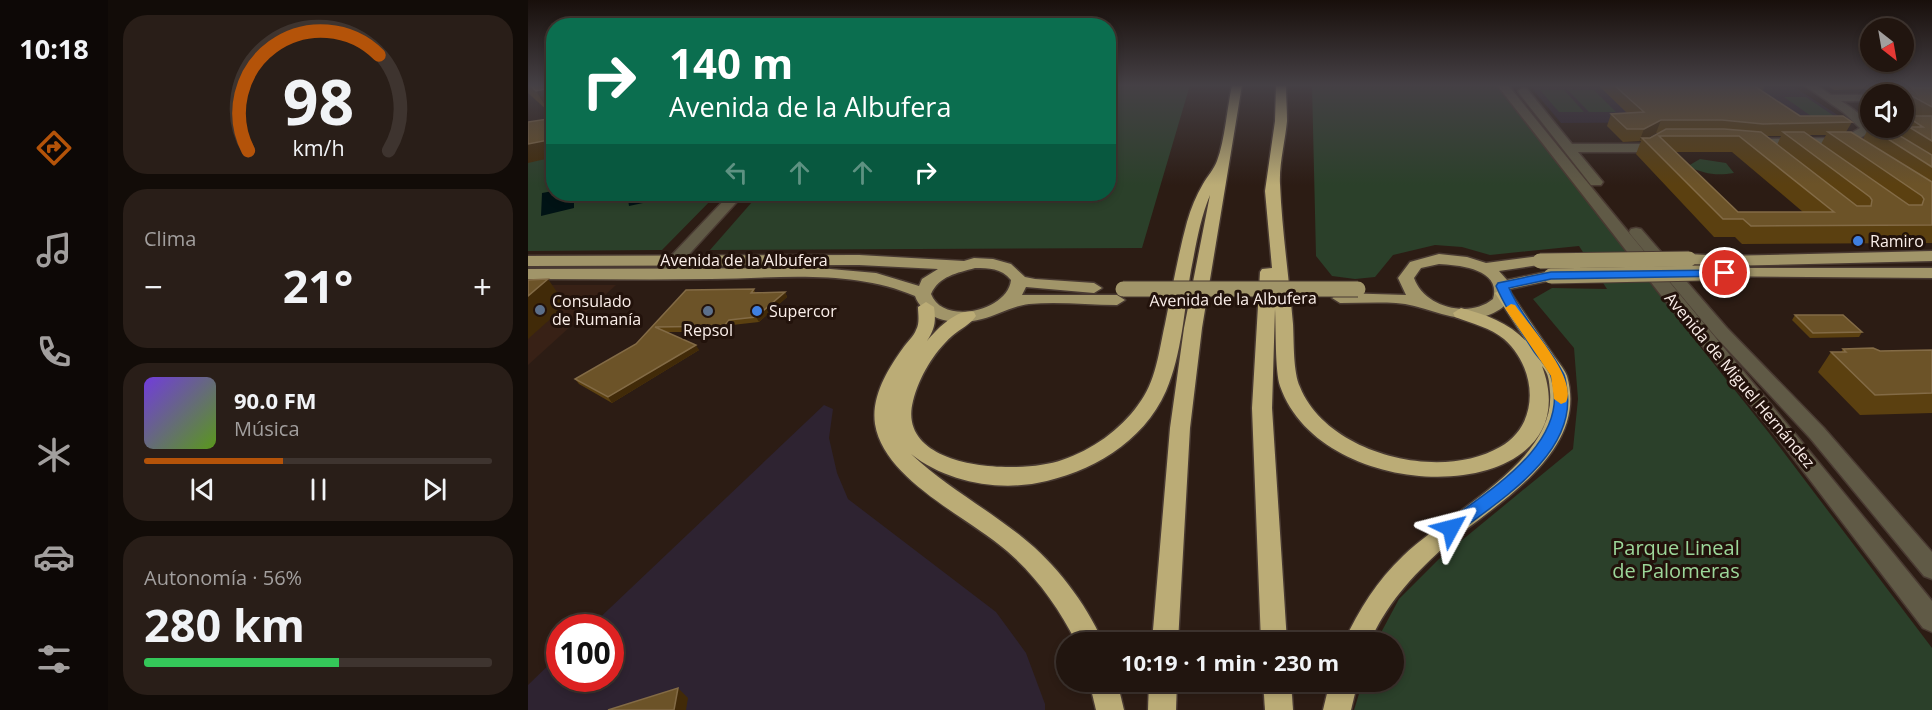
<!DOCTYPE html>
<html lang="es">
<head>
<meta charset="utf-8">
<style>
  :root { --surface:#21150f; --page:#291e18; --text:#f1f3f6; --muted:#a29f9e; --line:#3e342f; --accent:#b45309 }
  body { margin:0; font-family:"Open Sans",sans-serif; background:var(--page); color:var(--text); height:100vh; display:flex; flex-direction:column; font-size:22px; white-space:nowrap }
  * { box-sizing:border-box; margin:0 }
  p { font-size:20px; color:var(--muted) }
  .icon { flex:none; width:33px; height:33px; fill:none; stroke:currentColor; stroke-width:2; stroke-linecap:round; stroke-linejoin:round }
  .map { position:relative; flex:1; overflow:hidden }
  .side { display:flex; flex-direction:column; gap:15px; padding:15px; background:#120c08; width:420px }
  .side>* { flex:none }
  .guide { position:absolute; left:18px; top:18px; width:570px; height:183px; border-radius:24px; box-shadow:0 3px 9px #0003,0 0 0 2px var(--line); background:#0b6e4f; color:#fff; overflow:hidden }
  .needle { width:39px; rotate:149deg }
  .fabs { position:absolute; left:1332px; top:18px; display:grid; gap:12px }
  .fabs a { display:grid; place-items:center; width:54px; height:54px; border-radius:50%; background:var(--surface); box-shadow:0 3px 9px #0003,0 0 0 2px var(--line); font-size:30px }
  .speed { position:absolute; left:18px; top:614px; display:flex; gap:12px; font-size:30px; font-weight:700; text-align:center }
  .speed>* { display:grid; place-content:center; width:78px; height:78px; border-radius:50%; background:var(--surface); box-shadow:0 3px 9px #0003,0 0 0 2px var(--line); line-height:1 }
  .speed .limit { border:9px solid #d22; background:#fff; color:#111 }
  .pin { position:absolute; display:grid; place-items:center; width:51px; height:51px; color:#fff; margin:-26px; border:3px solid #fff; border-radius:50%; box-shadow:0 2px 6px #0007 }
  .me { position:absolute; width:66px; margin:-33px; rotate:52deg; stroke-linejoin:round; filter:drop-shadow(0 0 4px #0008) }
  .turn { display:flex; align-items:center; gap:21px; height:126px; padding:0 24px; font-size:27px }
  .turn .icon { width:78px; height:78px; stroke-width:2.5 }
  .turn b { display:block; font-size:42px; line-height:51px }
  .lanes { display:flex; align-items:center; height:57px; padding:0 24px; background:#0003; justify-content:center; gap:30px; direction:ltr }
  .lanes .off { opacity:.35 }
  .big { font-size:45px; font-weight:700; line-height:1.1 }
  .side .widget { flex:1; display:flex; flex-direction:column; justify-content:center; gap:9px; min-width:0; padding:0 21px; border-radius:24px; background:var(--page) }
  .side .dial { align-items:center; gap:0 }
  .dial svg { height:156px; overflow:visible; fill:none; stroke:var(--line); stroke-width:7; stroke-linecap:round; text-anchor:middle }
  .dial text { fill:var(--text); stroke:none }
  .song { display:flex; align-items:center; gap:18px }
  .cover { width:72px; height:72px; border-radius:9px; background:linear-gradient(135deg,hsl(260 70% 55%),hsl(90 70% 35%)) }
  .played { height:6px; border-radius:3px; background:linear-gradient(90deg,var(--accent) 40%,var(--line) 40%) }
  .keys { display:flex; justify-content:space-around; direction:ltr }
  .heat { display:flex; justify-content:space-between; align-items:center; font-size:33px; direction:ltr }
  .charge { height:9px; border-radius:4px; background:linear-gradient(90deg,#34c759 56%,var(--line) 0) }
  .trip { position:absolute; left:528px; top:632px; width:348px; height:60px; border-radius:30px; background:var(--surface); box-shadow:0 3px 9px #0003,0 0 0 2px var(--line); font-weight:700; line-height:60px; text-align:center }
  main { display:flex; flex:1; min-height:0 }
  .menu { display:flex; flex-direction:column; width:108px; justify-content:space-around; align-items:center; background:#0d0806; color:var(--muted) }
  .menu .icon { width:42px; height:42px }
  .menu .on { color:var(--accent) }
  .menu b { font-size:27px; color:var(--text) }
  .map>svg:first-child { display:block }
</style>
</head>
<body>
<main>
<nav class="menu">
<b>10:18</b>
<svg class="icon on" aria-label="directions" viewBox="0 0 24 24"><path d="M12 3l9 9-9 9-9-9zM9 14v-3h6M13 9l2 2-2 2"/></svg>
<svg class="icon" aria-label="music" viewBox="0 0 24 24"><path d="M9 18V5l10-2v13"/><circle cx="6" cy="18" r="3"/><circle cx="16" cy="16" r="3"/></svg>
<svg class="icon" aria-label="phone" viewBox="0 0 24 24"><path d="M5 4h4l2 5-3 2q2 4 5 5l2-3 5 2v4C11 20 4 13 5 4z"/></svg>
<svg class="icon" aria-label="climate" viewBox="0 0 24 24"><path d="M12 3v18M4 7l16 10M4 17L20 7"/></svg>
<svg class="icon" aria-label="car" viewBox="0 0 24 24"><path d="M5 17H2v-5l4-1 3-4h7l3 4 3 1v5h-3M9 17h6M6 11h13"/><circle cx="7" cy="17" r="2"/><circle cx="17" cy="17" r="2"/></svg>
<svg class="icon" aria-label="filters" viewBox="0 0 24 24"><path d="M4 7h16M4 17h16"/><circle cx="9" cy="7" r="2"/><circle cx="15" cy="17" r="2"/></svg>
</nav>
<section class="side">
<div class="widget dial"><svg viewBox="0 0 100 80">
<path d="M14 69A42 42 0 1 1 86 69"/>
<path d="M14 69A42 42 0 0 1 81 20" stroke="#b45309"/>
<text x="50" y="56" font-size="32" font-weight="700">98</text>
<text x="50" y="72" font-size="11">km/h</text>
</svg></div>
<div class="widget"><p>Clima</p>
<div class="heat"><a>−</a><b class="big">21°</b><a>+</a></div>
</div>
<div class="widget">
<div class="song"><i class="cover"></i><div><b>90.0 FM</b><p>Música</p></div></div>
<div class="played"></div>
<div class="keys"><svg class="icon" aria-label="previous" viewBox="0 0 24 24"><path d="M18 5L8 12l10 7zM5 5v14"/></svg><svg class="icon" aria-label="pause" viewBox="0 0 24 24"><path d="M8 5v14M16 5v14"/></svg><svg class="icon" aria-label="next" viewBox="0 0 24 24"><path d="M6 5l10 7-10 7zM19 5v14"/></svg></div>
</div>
<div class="widget"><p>Autonomía · 56%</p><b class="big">280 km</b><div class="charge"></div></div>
</section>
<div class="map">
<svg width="1404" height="710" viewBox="0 0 1404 710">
  <rect width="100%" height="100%" fill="#2c1c14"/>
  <!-- built -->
  <path fill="#382116" d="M0,285H88L0,365Z"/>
  <!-- education -->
  <g fill="#2e2331">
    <path d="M1001,85H1263L1319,121L1033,123Z"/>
    <path d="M296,405L305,409L301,438L309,473L320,499L468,612L498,653L517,704V710H0V685L31,655L32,678H82V627H62Z"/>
  </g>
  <!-- green -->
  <g fill="#2b402a">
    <path d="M581,85H662L614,248L182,250L231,194H580Z"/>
    <path d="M784,85H972L1142,309L1241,433L1404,648V710H826L835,681H866V642H848L871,599L911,559L1045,449L1050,399L1046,348L1005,299L1024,288L1079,289L1051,246L962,255L934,247L907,245L865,255L847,277L827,279L804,276L788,256Z"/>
    <path d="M1012,90H1036L1056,112H1031Z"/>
    <path d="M1040,90H1066L1088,112H1061Z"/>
    <path d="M1256,97H1278L1306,116H1283Z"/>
    <path d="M25,131L26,194H189L134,250L0,251V137Z"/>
    <path d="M1172,159L1198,163L1206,173C1188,176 1176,174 1160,166Z"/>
  </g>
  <!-- water -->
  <g fill="#001315">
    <path d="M25,191L26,194H46V208L13,216L14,193Z"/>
    <path d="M99,194H152V195L101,206Z"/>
  </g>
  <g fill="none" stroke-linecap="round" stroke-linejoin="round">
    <!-- minor casing -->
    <g stroke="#493a32" stroke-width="3">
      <g id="minor">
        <path d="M969,85H980C1120,258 1264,428 1404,601V632L1395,628L1250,438L1136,299Z"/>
        <path d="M1276,85H1288L1303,95H1342V101H1313C1329,111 1342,122 1353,135L1347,139L1339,134L1318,146H1220V140L1224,139L1315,138L1332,128L1315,112Z"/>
        <path d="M995,88L999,89L1044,144H1113L1131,135L1137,139L1115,152H1050L1075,182L1073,185H1063L991,93L990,91Z"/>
        <path d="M202,194H216L153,263L152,268L161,274L159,277L153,279L139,274L135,266L142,257Z"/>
        <path d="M1108,228L1113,229L1199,328L1296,428L1404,552V579L1396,576L1282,438L1187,336L1103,235L1101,232L1103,229Z"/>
      </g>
    </g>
    <!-- major casing -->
    <g stroke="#493a32" stroke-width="3">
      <g id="major">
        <path d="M1404,251V261L1195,266L1161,264L1153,259L1161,254L1195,256Z"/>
        <path d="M911,254L939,257L958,263L1012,256L1020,261L1017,264L971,271L979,280L1023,271L1031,276L1029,279L982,289C983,299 977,307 969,311C935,331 902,305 868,303C850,302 831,303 812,303L804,298L812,293L878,295L870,278L882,262ZM911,264C931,265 974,269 965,299C941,319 896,307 886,278L893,268Z"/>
        <path d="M331,255L436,261L446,258L465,259L483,264L497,277L507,279L566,283L574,288L566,293L498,287L494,295H589L597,300L589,305C560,305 530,301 501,304C484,306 470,315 454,319C429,326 397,322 387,296C324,269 251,278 183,279C122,280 61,279 0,279V269L291,268L348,273L391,286L394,279L410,269L331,265L0,266V256ZM447,268C461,268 473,268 483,280C480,311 415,326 403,294C411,276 429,273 447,268Z"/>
        <path d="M1174,268H1404V278L1168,276L1166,273Z"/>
      </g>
    </g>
    <!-- highway casing -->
    <g stroke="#493a32" stroke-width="3">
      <g id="highway">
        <path d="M704,85H714L674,328L662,428L650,642H624L642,428L656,328L682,195C672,219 668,245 663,270C656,310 654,354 638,391C615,443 562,473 509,483C467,491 417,481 383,454C417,486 458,508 494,537C528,564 557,602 575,642H548C531,608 508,576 479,551C440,517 356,480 347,424C343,396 360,369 375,348C379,342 386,336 388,330C392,323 390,314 390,307L398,302L406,307C408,321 407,329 399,341C409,329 429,308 446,312L448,316C443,324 432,329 424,336C406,352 391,377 385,401C367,471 492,475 534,460C564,450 592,430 610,405C628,382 631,351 637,324C644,290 650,255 659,222C663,208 668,196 675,184C679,177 686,169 689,161C697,140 699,108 704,85Z"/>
        <path d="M748,85H758C758,97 759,109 759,121C757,142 751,164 752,184C754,231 761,278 765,324C766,342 765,372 772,387C799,454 912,482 972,447C1013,424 1009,368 976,339C963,328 943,323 927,317L925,313L933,308C957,314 981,323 998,341L967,293L975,288L981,290C995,311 1009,332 1024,353C1029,361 1036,368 1039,376C1062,455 961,507 914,549C885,575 857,606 842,642H816C831,609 849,581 875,556C920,512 1028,462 1022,392C1021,381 1021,374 1014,366C1067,507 796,513 752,386C747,371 748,328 747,309L744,408L759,642H733L724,408L732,272L734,269L744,268L737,191L747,121Z"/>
        <path d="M561,681H589L596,710H568Z"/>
        <path d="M621,681H649L648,710H620Z"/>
        <path d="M735,681H763L765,710H737Z"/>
        <path d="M802,681H830L823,710H795Z"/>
      </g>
    </g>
    <!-- minor -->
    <use href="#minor" fill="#605a46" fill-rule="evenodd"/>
    <!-- major -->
    <use href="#major" fill="#a19569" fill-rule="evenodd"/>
    <!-- highway -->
    <use href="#highway" fill="#bbac76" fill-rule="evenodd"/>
    <!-- major-bridge casing -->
    <g stroke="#493a32" stroke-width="17" stroke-linecap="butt">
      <g id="major-bridge">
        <path d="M1012,261L1161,259"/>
        <path d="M1023,276L1174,273"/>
        <path d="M595,289H830"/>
      </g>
    </g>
    <!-- major-bridge -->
    <use href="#major-bridge" stroke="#a19569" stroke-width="15"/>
  </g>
  <!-- wall -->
  <g fill="#5b4010" fill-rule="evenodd">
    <path d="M0,85H26L21,112L0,93Z"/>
    <path d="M1070,85H1237L1234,91L1272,116L1324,122L1318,132L1335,139L1341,127L1375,137L1369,132L1371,128H1376V120L1378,116H1384L1376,111V94H1346L1337,89L1306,90L1299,85H1404V243L1214,244L1207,237H1186L1108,154L1113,141L1095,142L1079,126L1083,114L1099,113ZM1128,133H1131L1122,138H1119ZM1281,135H1298L1293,144ZM1238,136H1253L1249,145ZM1147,152H1204L1275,212H1210Z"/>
    <path d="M226,289L227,293L257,292L259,297L231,322L204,325L198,332H139L171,350L84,403L51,384L47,379L108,344L158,290Z"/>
    <path d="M1267,315L1334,332L1331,337L1282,338L1264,320Z"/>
    <path d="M1315,349L1352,351L1404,350V413L1332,415L1290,372L1303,352H1313Z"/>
  </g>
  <!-- shaded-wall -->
  <g fill="#412a08">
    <path d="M26,87V111L21,112L8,91Z"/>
    <path d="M1133,120L1128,133L1115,140L1114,138L1111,142L1116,129Z"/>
    <path d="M26,139V157L0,163V144Z"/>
    <path d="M20,279L38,305L0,339V296Z"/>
    <path d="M257,292L259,297L231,322L228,317Z"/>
    <path d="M201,320L204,325L198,332L196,326Z"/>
    <path d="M168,345L171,350L84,403L80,397Z"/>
    <path d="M150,688L160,698L158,710H146Z"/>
  </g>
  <!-- building -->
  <g fill="#6c5328" stroke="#836b46" stroke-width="1.5" fill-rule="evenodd">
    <path d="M2,85H26V87L8,91Z"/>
    <path d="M1086,85H1225L1272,116H1315L1324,122L1235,124L1194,120H1133L1116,129H1099L1083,114L1116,112Z"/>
    <path d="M1364,85H1384L1385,88H1404V107Z"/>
    <path d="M1378,116H1404V141L1381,127H1395Z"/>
    <path d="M26,118V139L0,144V122Z"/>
    <path d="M1341,127L1359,128L1404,155V167Z"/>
    <path d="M1138,129H1196L1233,132L1329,206H1343L1344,200L1342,197L1255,132H1276L1381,205H1394L1396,199L1394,196L1300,132H1323L1404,182V225L1223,226L1215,219H1195L1114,138H1122ZM1131,136H1211L1306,212H1210Z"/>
    <path d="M20,279L0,296V280Z"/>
    <path d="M226,289L223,293L257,292L228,317L201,320L196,326L127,327L168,345L80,397L47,379L108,344L158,290Z"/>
    <path d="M1267,315H1315L1334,332L1285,333Z"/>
    <path d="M1345,348L1352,351L1404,350V393L1347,395L1303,352H1318L1315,349Z"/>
    <path d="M150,688L146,710H80Z"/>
  </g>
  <!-- sky -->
  <linearGradient id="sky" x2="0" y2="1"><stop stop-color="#180f0b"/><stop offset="0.46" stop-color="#454045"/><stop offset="1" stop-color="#454045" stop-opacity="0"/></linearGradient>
  <rect width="1404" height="185" fill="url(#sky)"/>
  <!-- route -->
  <path fill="#1a73e8" stroke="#114b97" stroke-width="1.5" d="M1197,270L1201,271V276L1023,279L981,288C995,320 1019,343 1035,373C1038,378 1038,385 1039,391C1048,454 972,500 929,533L923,535L917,533L915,528L917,523C960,491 1045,442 1023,376C1020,367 1010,358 1005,350C991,329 978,309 968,286L970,283L1023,272Z"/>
  <!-- slow -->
  <path fill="#f59e0b" d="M983,304L987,305C1001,325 1050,379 1038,402L1033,404L1026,399L1023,376L977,308Z"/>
  <!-- markers -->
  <g fill="#3f7fe0" stroke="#22120b" stroke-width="2">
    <circle cx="1330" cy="241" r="6"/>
    <circle cx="229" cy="311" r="6"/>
  </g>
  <g fill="#5c6f8a" stroke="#22120b" stroke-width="2">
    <circle cx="12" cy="310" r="6"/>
    <circle cx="180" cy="311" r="6"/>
  </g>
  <g text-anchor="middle" stroke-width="6" stroke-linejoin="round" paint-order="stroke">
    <!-- poi labels -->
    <g font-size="16" fill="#fbefea" stroke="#22120b" text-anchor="start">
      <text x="1342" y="247">Ramiro</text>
      <text x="24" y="307">Consulado<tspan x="24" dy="18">de Rumanía</tspan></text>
      <text x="241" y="317">Supercor</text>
      <text x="180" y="336" text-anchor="middle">Repsol</text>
    </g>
    <!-- street labels -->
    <g font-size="16" fill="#fbefea" stroke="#22120b">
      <text x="216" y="266">Avenida de la Albufera</text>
      <text transform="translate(705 299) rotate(-1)" y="6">Avenida de la Albufera</text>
      <text transform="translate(1212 380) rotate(50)" y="6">Avenida de Miguel Hernández</text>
    </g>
    <!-- near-park labels -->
    <g font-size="20" fill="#9cd699" stroke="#22120b">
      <text x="1148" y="555">Parque Lineal<tspan x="1148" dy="23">de Palomeras</tspan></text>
    </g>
  </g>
</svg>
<div class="fabs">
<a><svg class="needle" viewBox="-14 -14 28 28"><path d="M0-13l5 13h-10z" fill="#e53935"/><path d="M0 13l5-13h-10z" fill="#a29f9e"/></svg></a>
<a><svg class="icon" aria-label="sound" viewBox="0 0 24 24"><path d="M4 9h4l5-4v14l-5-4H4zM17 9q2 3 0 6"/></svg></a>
</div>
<div class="speed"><div class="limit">100</div></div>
<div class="pin" style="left:1197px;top:273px;background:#d93025"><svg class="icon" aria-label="arrive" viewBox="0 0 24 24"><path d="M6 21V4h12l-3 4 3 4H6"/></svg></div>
<svg class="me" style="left:923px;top:528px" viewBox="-20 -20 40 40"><path d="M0-17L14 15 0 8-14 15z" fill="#1a73e8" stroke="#fff" stroke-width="4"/></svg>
<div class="trip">10:19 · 1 min · 230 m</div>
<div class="guide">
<div class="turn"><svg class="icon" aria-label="right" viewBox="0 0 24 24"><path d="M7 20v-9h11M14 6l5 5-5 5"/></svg><div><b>140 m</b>Avenida de la Albufera</div></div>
<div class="lanes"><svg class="icon off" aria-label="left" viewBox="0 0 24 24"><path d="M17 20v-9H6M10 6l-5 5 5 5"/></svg><svg class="icon off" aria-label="ahead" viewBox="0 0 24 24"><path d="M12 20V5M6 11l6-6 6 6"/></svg><svg class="icon off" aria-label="ahead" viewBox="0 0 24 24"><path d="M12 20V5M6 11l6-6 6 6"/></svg><svg class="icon" aria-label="right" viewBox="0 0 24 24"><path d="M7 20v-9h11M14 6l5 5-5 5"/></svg></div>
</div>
</div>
</main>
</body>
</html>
